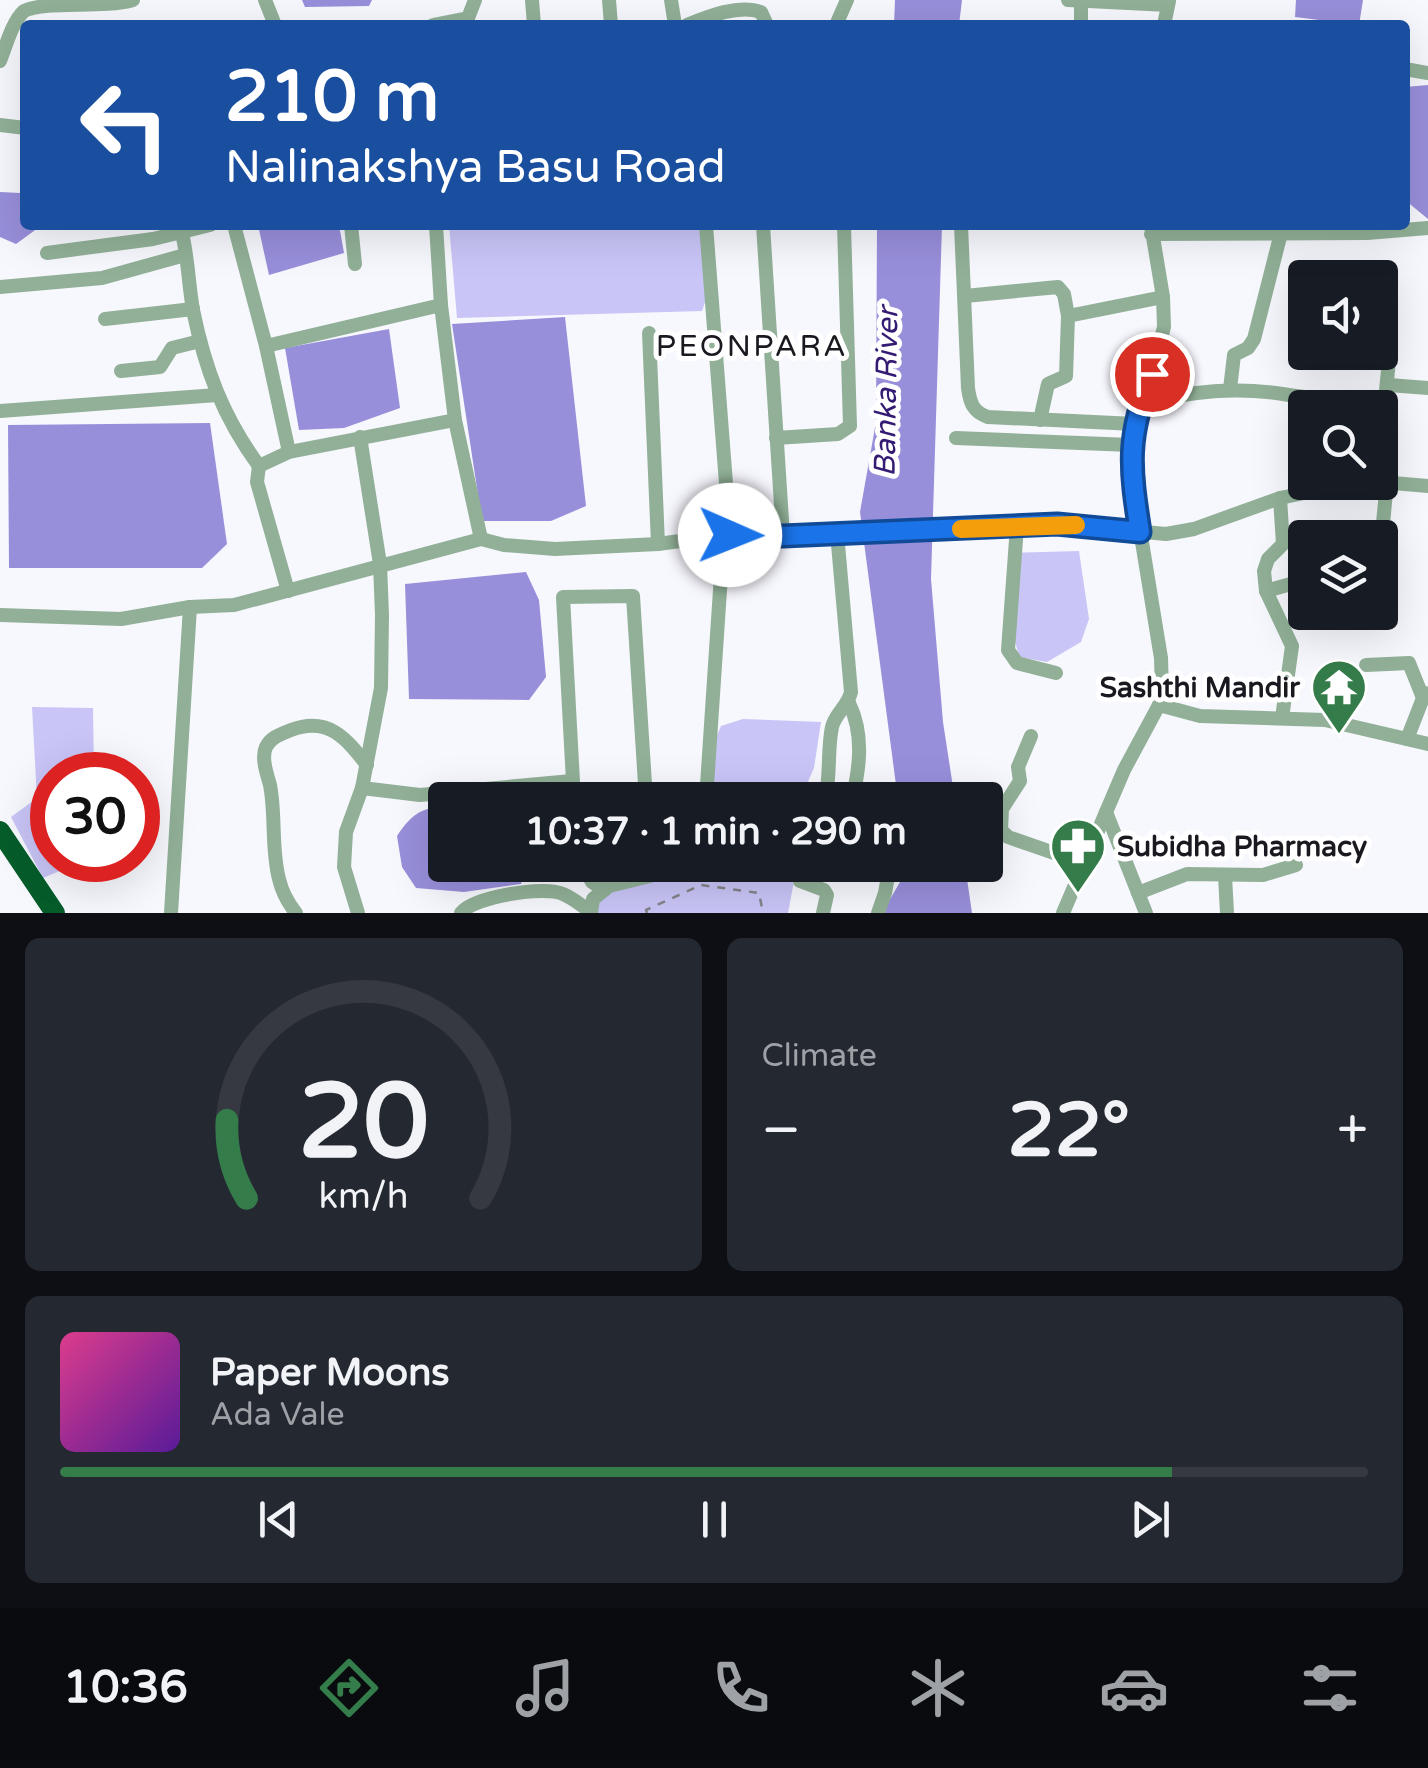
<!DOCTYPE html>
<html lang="en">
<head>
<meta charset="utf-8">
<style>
  :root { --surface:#171b24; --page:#242831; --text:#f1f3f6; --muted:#9ea1a6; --line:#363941; --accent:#347c49 }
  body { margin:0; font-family:"Varela Round",sans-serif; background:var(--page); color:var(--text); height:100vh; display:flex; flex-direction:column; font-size:38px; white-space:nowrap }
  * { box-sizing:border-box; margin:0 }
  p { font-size:32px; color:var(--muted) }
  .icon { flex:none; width:55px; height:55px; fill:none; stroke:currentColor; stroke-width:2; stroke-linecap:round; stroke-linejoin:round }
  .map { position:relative; height:913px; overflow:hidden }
  .drawer { display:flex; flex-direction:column; gap:25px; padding:25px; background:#0d0f14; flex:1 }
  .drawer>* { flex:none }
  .banner { position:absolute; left:20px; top:20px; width:1390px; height:210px; border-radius:10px; box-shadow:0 10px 40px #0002; background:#1a4fa0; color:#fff; overflow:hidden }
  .tools { position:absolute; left:1288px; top:260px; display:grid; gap:20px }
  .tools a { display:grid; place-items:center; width:110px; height:110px; border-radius:10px; background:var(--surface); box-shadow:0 10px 40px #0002; font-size:50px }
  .speed { position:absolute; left:30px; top:752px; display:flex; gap:20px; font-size:50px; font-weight:700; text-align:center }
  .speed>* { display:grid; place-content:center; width:130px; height:130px; border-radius:50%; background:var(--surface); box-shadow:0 10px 40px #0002; line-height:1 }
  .speed .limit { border:15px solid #d22; background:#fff; color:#111 }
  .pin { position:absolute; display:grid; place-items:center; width:85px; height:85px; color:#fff; margin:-42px; border:5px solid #fff; border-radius:50%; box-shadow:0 2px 10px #0007 }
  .me { position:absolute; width:110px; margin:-55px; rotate:91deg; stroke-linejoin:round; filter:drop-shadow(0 0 8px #0008) }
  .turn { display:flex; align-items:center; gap:35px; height:210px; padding:0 40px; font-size:45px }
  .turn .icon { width:130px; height:130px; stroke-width:2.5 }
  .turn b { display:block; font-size:70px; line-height:85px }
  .big { font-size:75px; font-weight:800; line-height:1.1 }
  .drawer .widget { flex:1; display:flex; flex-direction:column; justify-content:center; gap:15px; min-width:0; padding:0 35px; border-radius:15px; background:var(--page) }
  .drawer .dial { align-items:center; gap:0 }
  .dial svg { height:260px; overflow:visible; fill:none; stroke:var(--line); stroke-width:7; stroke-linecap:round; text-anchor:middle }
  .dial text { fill:var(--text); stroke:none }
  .song { display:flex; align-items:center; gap:30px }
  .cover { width:120px; height:120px; border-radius:15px; background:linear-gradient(135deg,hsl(330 70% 55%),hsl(270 70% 35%)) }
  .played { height:10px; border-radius:5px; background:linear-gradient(90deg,var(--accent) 85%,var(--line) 85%) }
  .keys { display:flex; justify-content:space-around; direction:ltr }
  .heat { display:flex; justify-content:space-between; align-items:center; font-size:55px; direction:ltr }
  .drawer .tiles { flex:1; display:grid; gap:25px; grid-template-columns:1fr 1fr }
  .widget:last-child { grid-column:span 2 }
  .trip { position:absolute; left:428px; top:782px; width:575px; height:100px; border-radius:10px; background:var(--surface); box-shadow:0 10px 40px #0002; font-weight:800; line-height:100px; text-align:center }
  .dock { display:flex; height:160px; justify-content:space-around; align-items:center; background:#090b0e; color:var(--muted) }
  .dock .icon { width:70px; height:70px }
  .dock .on { color:var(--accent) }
  .dock b { font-size:45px; color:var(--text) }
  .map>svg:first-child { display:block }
</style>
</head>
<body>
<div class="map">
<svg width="1428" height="913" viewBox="0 0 1428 913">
  <rect width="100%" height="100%" fill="#f7f7fe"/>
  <!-- green -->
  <g fill="#c9c5f7">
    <path d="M449,225H704L710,288L702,311L457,318Z"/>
    <path d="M1079,551L1089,619L1081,642L1047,662L1019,657L1009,617L1010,553Z"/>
    <path d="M32,707L93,708L94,775H52V860H86L43,878L11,817L37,798Z"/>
    <path d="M743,719L821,722L814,768L800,800H706L709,753L721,726Z"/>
    <path d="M743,865H797L788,913H589L613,887Z"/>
  </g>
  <!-- water -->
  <g fill="#988fdb">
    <path d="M302,0H372L369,6L305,7Z"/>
    <path d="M895,0H962L959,25H894Z"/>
    <path d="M1296,0H1363L1359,25L1295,17Z"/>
    <path d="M1428,85V219L1405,200V87Z"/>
    <path d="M0,192L20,193L25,203V225L38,228L16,244L0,237Z"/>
    <path d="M258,225H339L344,253L269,275Z"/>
    <path d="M877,225H942L931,579L943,722L955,800H898L860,512L876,422Z"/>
    <path d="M565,317L586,506L551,521H482L452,324Z"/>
    <path d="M389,329L400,408L344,428L299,430L285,348Z"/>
    <path d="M210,423L227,544L202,568H9L8,425Z"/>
    <path d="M526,572L539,600L546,677L529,700L409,699L405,584Z"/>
    <path d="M445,806V865H526L521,884L464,892L416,888L402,867L397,836C412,814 419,809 445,806Z"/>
    <path d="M906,865H965L972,913H882L907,870Z"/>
  </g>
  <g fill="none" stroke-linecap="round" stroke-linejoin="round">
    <!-- path -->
    <path stroke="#84848a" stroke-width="2.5" stroke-dasharray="8 8" stroke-linecap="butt" d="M647,913L646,910L701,885L759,893L763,913"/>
    <!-- minor -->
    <g stroke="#91b097" stroke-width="14">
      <path d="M265,0L275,25"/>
      <path d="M532,0L534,25"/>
      <path d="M609,0L611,25"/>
      <path d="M671,0L675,25"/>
      <path d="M1068,0L1168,5"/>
      <path d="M1081,2V25"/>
      <path d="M433,25L468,18L475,0"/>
      <path d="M687,25C709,16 739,4 761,12L767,25"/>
      <path d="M836,25L847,0"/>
      <path d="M1164,25L1169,1"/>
      <path d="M0,61C6,46 12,22 24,11C47,0 103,9 133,0"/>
      <path d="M1405,69L1428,73"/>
      <path d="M0,125L25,128"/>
      <path d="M180,225C188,252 188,282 193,310C205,369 223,417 259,466"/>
      <path d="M234,225L266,346L289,452L455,420"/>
      <path d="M351,225L355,264"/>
      <path d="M436,225L441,305L455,420L481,539"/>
      <path d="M706,225L730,535"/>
      <path d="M763,225L783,536"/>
      <path d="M961,225L968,388C970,403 973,412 988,417L1135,424"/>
      <path d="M1151,234L1367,233L1428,228"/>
      <path d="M47,253L153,239L210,225"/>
      <path d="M0,287L102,278L185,255"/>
      <path d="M965,296L1058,287L1064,294L1068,316"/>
      <path d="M1380,308L1391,340L1380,451"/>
      <path d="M105,319L193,309"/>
      <path d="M649,333L658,544"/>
      <path d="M266,346L441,305"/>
      <path d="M121,371L160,367L172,348L200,341"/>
      <path d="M1389,385L1428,388"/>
      <path d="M1230,389L1234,355L1248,348L1254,339L1281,233"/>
      <path d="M1140,404C1191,391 1237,386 1289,395C1303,397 1317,396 1325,408"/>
      <path d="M0,411L217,395"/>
      <path d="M1040,420L1048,384L1066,376L1068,316L1163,297"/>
      <path d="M776,438L838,434L850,426L844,225"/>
      <path d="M956,438L1131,445"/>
      <path d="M1381,482L1428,486"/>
      <path d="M1280,498L1283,544L1268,559L1264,571L1266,591L1292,646L1282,718"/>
      <path d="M1017,526L1008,650L1017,663L1056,673"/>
      <path d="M1380,554L1387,482"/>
      <path d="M288,591L257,482L259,466L289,452"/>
      <path d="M1266,591L1305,580"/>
      <path d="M0,615L121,619L190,607L234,605L481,539L504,545L555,549L658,544L717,536H783L1057,524L1166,534L1194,529L1280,498L1357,482"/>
      <path d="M1366,665L1409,663L1423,698"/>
      <path d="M849,703C864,734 860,767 852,800"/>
      <path d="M1159,705L1200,716L1325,720L1428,744"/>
      <path d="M1031,736L1018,767L1020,781L1002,809L1001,830L1008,837L1083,863"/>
      <path d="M1407,739L1425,693"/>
      <path d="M362,788L420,795L572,781"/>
      <path d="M574,800L563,597L633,596L646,800"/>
      <path d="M706,800L722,560L717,536"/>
      <path d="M825,800C831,776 827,751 832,727C835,714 848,706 851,692L837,533"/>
      <path d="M1106,812L1146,913"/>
      <path d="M582,865L592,882L604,890"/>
      <path d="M713,865H727"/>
      <path d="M801,865L800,881L824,890L827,895L823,913"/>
      <path d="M1225,876L1227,913"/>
      <path d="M1138,893L1187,874L1263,875L1296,865"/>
      <path d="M171,913L190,607"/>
      <path d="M296,913C288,903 282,892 279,879C271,849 276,816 270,785C267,774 261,758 266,747C271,737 281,734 291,730C328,716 346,738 367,765"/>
      <path d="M358,913L344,867L346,832L362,788L381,688L382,615L380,564L360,437"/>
      <path d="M461,913C473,897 545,885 563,894C573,898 582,906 591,912"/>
      <path d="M591,913L593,899L609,886L695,865"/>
      <path d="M878,913L885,893L890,865"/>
      <path d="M1063,913L1124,770L1159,705L1162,691L1161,658L1132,481L1131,445L1137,414L1152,374L1164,327L1163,297L1151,225"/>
    </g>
    <!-- highway -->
    <path stroke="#055d2a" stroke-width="20" d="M0,831L55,913"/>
  </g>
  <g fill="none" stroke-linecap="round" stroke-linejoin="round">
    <!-- route casing -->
    <g stroke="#114b97" stroke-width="25">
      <path id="route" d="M730,535L783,536L1057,524L1140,532C1130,468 1126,436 1152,374"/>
    </g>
    <!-- route -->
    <use href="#route" stroke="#1a73e8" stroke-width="18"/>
    <!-- slow -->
    <path stroke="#f59e0b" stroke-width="18" d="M961,529L1076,525"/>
  </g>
  <!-- icons -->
  <defs>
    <g id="temple-pin" transform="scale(2.875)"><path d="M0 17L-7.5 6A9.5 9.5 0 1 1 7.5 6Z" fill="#347c49" stroke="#fff"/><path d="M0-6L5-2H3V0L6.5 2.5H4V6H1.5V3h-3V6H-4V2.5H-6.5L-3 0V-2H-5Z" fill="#fff"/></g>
    <g id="pharmacy-pin" transform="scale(2.875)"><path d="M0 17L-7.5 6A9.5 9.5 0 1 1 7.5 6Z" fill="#347c49" stroke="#fff"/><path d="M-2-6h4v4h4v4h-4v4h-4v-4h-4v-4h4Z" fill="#fff"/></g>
  </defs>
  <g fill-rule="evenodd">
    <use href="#temple-pin" x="1339" y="687"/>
    <use href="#pharmacy-pin" x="1078" y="846"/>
  </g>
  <g text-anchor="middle" stroke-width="10" stroke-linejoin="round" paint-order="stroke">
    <!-- poi labels -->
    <g font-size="28" font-weight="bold" fill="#19191f" stroke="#fff" text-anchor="end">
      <text x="1300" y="697">Sashthi Mandir</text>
      <text x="1117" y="856" text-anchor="start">Subidha Pharmacy</text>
    </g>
    <!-- neighbourhood labels -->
    <g font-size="30" letter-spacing="2.5" fill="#19191f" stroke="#fff">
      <text x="752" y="356">PEONPARA</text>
    </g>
    <!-- water labels -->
    <g font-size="30" font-style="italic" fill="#331a72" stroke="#fff">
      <text transform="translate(886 392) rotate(-89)" y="10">Banka River</text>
    </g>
  </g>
</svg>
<div class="tools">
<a><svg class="icon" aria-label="sound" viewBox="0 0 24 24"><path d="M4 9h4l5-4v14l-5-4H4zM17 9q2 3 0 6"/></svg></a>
<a><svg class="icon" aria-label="search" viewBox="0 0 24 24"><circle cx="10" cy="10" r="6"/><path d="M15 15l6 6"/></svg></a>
<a><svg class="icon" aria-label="layers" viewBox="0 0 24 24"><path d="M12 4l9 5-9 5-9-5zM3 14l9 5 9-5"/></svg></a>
</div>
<div class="speed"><div class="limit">30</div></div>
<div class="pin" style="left:1152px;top:374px;background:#d93025"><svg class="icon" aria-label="arrive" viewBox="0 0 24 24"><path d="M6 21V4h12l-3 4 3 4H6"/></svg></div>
<svg class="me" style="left:730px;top:535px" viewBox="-20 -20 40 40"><circle r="19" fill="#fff"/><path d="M0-13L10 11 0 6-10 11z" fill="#1a73e8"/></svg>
<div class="trip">10:37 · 1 min · 290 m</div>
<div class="banner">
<div class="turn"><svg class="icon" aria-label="left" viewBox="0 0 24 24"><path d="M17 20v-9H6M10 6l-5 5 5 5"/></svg><div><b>210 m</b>Nalinakshya Basu Road</div></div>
</div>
</div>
<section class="drawer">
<div class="tiles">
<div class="widget dial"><svg viewBox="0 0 100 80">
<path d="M14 69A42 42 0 1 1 86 69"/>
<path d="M14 69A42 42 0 0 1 8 45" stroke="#347c49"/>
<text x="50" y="56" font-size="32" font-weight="700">20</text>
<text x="50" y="72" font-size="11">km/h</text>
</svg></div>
<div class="widget"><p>Climate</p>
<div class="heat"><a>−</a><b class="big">22°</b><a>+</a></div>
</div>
<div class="widget">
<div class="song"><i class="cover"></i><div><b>Paper Moons</b><p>Ada Vale</p></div></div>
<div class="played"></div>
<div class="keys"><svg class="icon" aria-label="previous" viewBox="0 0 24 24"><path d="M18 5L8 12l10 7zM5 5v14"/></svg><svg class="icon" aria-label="pause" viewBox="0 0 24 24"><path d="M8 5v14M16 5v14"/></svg><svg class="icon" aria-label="next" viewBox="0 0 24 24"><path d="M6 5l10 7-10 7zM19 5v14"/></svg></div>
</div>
</div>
</section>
<nav class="dock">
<b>10:36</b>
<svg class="icon on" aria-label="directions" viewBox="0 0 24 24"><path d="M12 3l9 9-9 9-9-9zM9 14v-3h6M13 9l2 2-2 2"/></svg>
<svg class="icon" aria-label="music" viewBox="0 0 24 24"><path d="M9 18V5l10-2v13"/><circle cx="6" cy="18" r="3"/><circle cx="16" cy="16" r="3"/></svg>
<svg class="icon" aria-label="phone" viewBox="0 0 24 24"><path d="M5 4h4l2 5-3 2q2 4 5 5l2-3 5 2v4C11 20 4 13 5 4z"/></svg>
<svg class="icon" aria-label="climate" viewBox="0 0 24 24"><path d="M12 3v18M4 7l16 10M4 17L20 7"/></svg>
<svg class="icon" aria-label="car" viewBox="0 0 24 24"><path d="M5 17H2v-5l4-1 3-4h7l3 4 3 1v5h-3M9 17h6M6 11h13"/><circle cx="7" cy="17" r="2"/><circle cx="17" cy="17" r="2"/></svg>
<svg class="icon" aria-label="filters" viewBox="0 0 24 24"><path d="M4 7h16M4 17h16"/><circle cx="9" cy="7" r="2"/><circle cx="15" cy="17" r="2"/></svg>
</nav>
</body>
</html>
